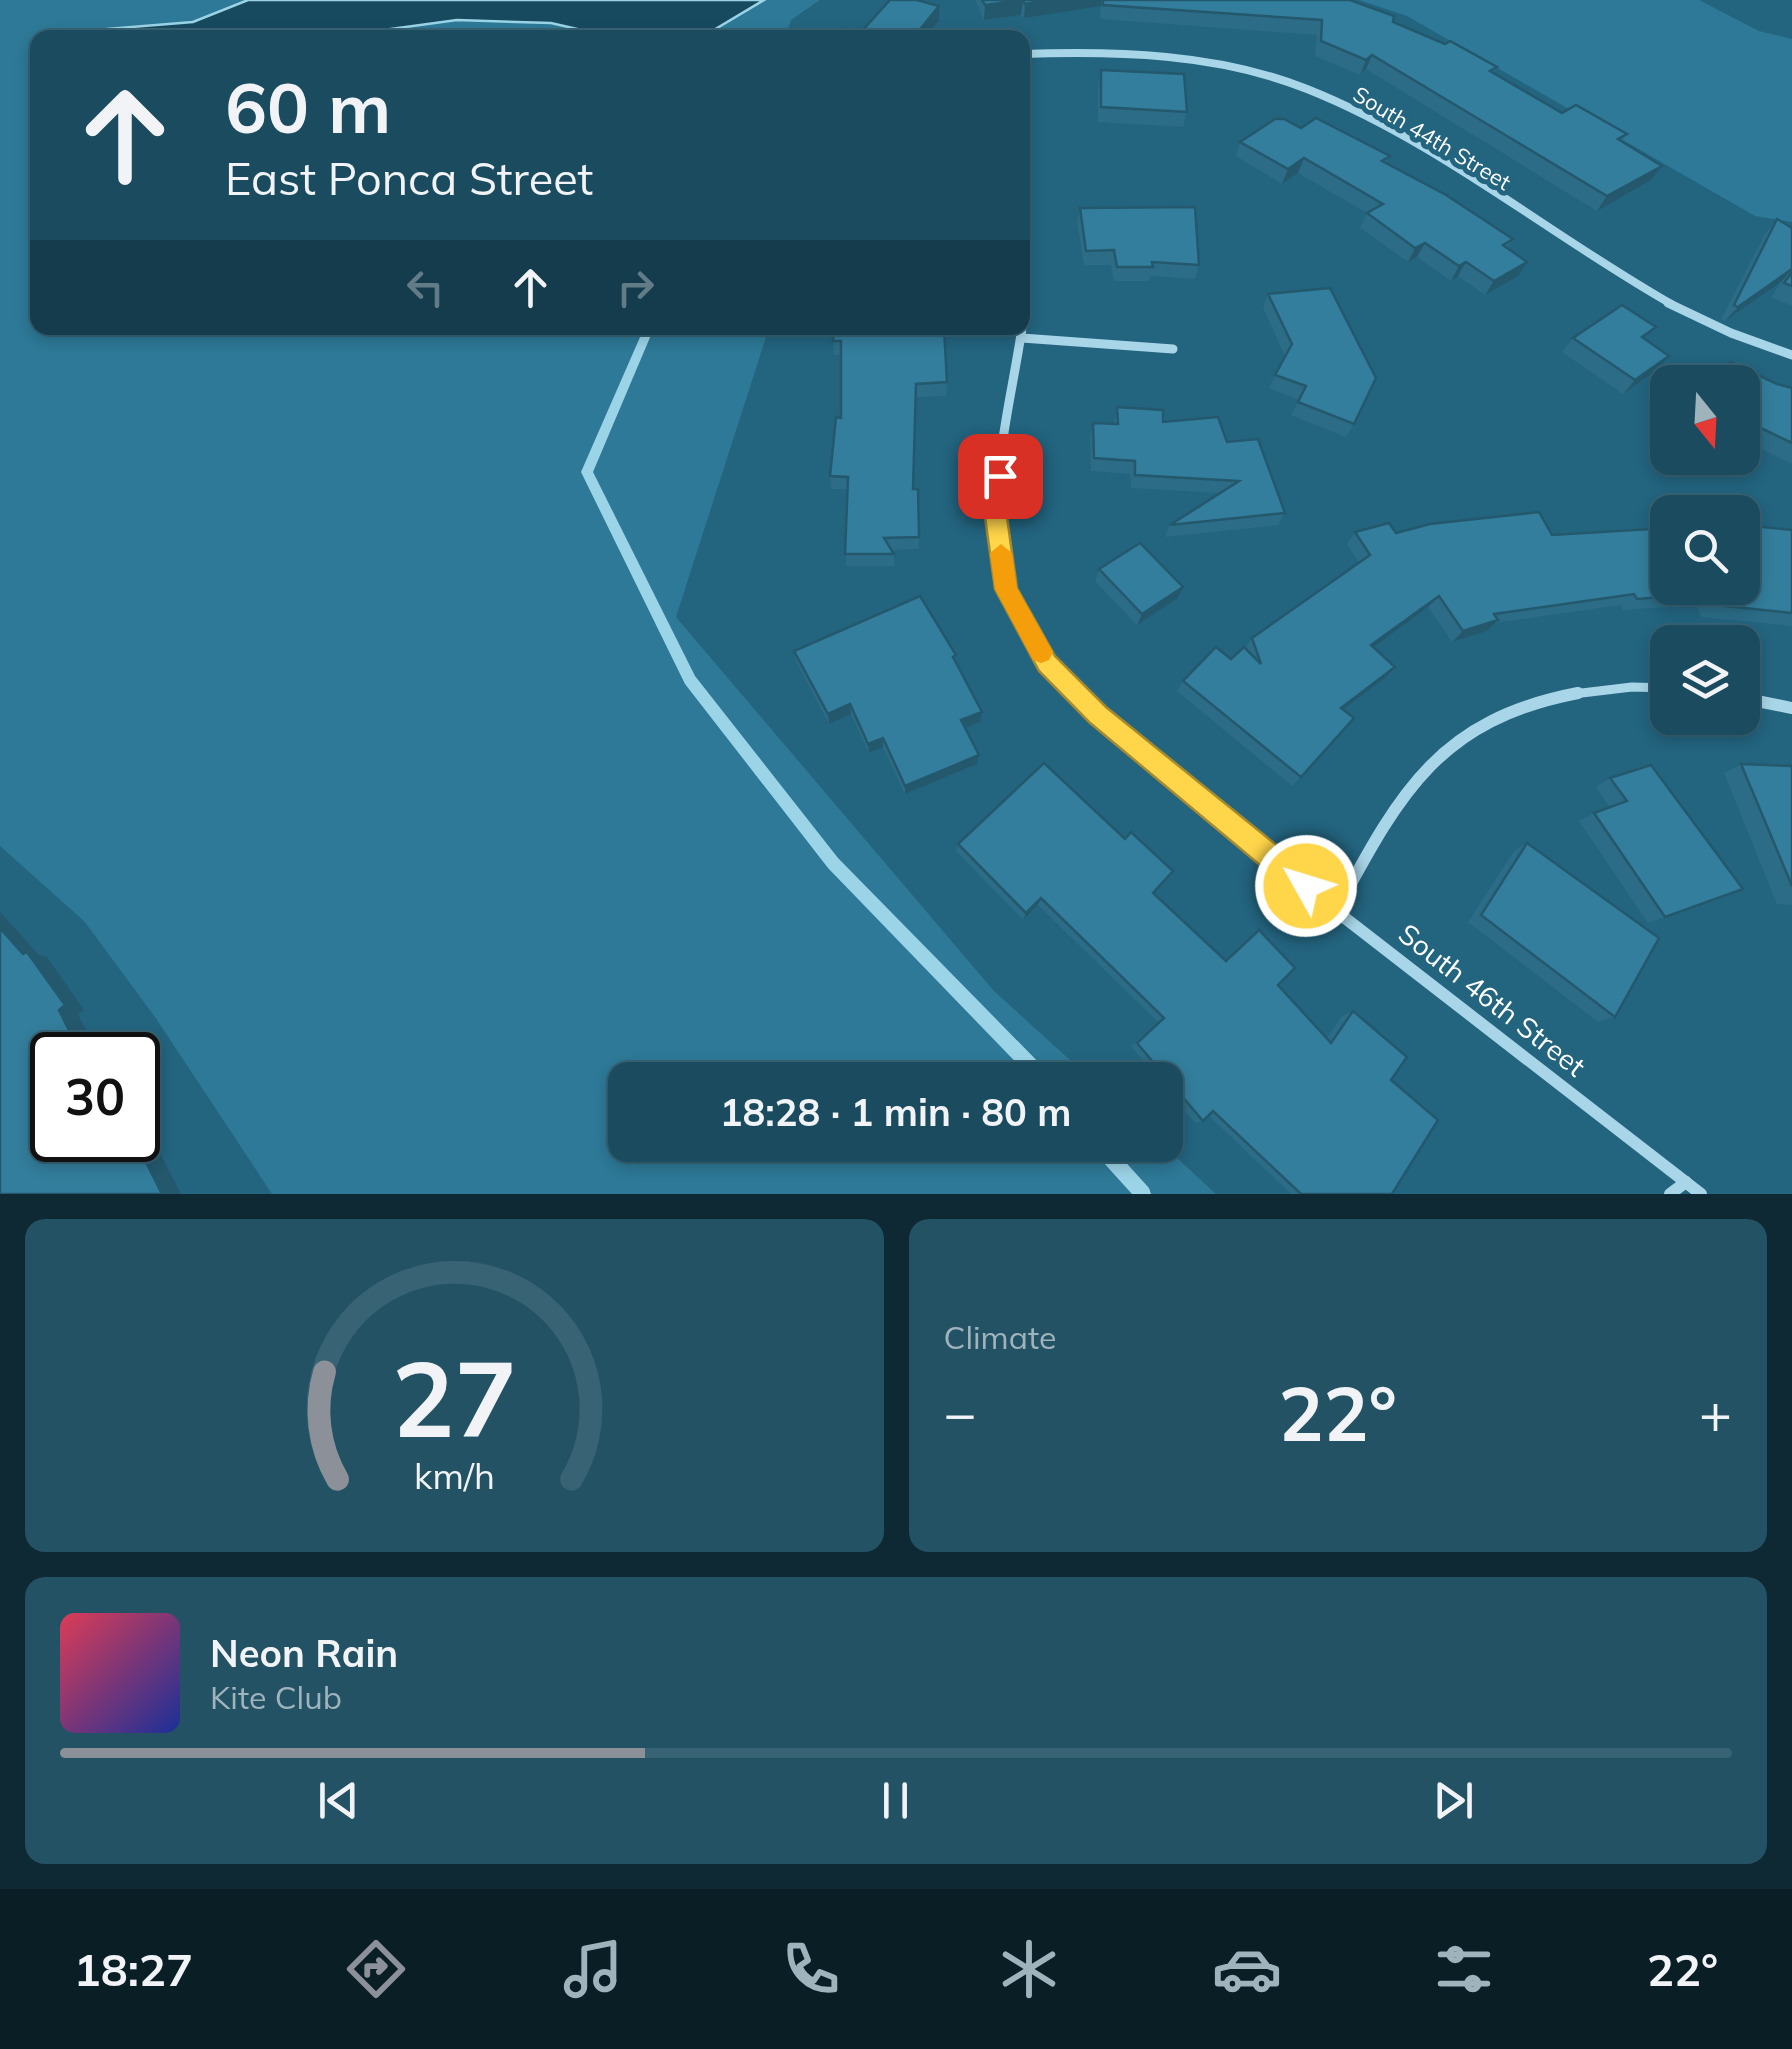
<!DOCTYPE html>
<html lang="en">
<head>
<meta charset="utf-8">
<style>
  :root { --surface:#1a4b5f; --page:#235265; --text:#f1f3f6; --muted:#9fb3bd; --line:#386374; --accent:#8c9099 }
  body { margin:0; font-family:Mulish,sans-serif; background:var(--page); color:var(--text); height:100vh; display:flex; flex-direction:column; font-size:38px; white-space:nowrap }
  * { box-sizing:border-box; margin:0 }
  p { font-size:32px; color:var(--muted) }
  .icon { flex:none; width:55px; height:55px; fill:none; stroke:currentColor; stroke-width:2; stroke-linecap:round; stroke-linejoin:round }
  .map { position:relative; height:1194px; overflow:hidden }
  .sheet { display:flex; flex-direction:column; gap:25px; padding:25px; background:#0e2934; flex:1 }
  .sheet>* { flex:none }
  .guide { position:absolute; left:30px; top:30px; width:1000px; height:305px; border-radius:20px; box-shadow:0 5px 15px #0003,0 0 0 2px var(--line); background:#1a4b5f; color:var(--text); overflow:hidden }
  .needle { width:65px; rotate:162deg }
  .buttons { position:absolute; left:1650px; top:365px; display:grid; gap:20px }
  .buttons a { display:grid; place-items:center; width:110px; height:110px; border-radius:20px; background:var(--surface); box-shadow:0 5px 15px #0003,0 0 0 2px var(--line); font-size:50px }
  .speed { position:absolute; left:30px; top:1032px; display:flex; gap:20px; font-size:50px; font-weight:700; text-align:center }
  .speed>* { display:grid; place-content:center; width:130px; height:130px; border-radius:50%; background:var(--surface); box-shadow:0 5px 15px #0003,0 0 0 2px var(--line); line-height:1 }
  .speed .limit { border:5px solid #111; border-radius:15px; background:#fff; color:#111 }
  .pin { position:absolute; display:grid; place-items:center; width:85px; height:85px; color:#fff; margin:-42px; border-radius:20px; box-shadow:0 5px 15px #0006 }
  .me { position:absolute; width:110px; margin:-55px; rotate:309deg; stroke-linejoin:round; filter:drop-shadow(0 0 8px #0008) }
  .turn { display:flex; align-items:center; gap:35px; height:210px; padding:0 30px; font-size:45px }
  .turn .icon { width:130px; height:130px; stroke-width:2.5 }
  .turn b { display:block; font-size:70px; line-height:85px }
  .lanes { display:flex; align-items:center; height:95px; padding:0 30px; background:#0003; justify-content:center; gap:50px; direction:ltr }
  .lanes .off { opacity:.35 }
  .big { font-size:75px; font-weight:700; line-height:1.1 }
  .sheet .card { flex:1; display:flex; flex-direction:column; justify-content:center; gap:15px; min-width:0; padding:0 35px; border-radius:20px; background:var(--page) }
  .sheet .dial { align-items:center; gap:0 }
  .dial svg { height:260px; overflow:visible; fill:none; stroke:var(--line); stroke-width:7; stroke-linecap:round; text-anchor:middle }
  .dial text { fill:var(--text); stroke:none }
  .song { display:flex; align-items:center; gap:30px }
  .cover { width:120px; height:120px; border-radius:15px; background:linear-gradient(135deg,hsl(350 70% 55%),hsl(230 70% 35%)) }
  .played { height:10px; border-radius:5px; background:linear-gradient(90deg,var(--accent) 35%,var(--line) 35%) }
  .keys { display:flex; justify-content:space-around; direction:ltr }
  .heat { display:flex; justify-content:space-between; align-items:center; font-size:55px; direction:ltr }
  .sheet .tiles { flex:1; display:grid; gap:25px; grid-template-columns:1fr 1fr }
  .card:last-child { grid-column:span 2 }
  .trip { position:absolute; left:608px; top:1062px; width:575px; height:100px; border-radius:20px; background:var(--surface); box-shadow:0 5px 15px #0003,0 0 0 2px var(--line); font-weight:700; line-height:100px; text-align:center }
  .tab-bar { display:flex; height:160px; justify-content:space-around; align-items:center; background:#0a1e26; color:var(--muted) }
  .tab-bar .icon { width:70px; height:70px }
  .tab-bar .selected { color:var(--accent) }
  .tab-bar b { font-size:45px; color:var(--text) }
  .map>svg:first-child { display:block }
</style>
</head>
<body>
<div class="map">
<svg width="1792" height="1194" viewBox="0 0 1792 1194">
  <rect width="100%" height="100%" fill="#23647f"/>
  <!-- green -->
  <g fill="#2d7997">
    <path d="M0,0H820L791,20L785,38H38V328H769L676,617L994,991L1092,1080H625V1145H1163L1216,1194H272L155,1017L84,921L0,846Z"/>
    <path d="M1359,0H1699L1759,31L1792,39V222L1755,216L1407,16Z"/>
  </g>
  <!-- water -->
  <path fill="#184a5f" stroke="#9cd4e7" stroke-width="2.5" d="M248,0H764L702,37H612L551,23L457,20L332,37H69L107,29L193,22Z"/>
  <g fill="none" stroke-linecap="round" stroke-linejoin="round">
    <!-- stream -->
    <g fill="#9cd4e7" fill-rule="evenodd">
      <path d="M644,328H654L593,472L695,676L838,858L1050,1074L1052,1080H1033L828,868L685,684L581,472Z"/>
      <path d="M1091,1145H1110L1149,1188L1151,1194H1132L1093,1151Z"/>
    </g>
    <!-- street-far2 -->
    <path stroke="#a8d5e7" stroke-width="8" d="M1022,54C1117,51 1217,53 1307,89C1438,141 1551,236 1673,305"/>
    <!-- street-far1 -->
    <g stroke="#a8d5e7" stroke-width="9">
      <path d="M1668,303L1731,333L1792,355"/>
      <path d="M1022,328C1010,410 981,506 1006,588C1017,626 1051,667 1079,695"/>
      <path d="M1022,338L1173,349"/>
      <path d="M1565,695L1632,687L1668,688"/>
    </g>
    <!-- street -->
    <g stroke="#a8d5e7" stroke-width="12">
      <path d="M1077,693L1336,911L1701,1194"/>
      <path d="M1742,698L1792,708"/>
      <path d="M1336,911C1399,795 1437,720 1578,693"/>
      <path d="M1670,1194L1686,1182"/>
    </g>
  </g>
  <!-- wall -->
  <g fill="#2c6c86">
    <path d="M975,0H1350L1393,22L1497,67L1494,73L1562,113L1627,134L1622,141L1651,180L1597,211L1366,69L1360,75L1315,56L1317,35L1100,19L1101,6L1024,18L1021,15L984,20Z"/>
    <path d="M1101,70L1187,112L1183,127L1098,122V85Z"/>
    <path d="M1301,128L1390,156L1386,163L1513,239L1507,248L1518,276L1485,295L1458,276L1451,281L1417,257L1408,262L1360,228L1367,213L1298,173L1282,184L1236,156L1240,142Z"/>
    <path d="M1080,208L1199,265L1195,279L1151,276L1149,281H1114L1111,265H1084L1077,222Z"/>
    <path d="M1777,219L1792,228V306L1771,297L1782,281L1725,321L1721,319L1765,234Z"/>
    <path d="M1268,294L1354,424L1346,437L1291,415L1299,400L1269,388L1285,356L1263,308Z"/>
    <path d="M834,328L947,382L946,396L915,397L913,489L919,537V549L891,550L894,554V566H846L847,489H831L830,476L841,418V355H834L833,341Z"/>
    <path d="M1573,338L1645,340L1657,370L1623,394L1562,352Z"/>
    <path d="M1730,362L1777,384L1792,388V464L1742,439V382H1712Z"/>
    <path d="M1117,407L1227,442L1285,513L1278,525L1165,537L1170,525L1220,493L1131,488L1130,474L1091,471L1090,436L1093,423L1114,424Z"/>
    <path d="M1792,530V626L1701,617L1697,605L1623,610L1621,605L1495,623L1487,631L1452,642L1428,607L1374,647L1385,678L1343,710L1354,718L1292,786L1177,691L1183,681L1231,659L1245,648L1252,638L1359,563L1347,544L1355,532L1552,535Z"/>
    <path d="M1099,569L1183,587L1178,598L1137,625L1095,581Z"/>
    <path d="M794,651L956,655L955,662L980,722L965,728L977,764L905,794L883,747L869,753L851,714L829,724L796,661Z"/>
    <path d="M1741,764L1792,766V905L1777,904L1724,773Z"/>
    <path d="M1610,778L1743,889L1648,923L1579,821L1594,813L1610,808L1596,787Z"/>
    <path d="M1527,843L1615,1017L1598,1022L1468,922L1514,851Z"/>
    <path d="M958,844L1153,893L1225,960L1259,930L1278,985L1327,1038L1342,1016L1353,1011L1391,1080L1392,1194H1291L1209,1116L1203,1121L1195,1123L1165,1087V1080H1159L1131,1046L1158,1022L1038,905L1023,920L956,851Z"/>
  </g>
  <!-- shaded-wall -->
  <g fill="#24586d">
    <path d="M1023,0L1021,15L984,20L985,5Z"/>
    <path d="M1049,0H1102L1101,6L1024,18L1025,4Z"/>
    <path d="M939,6V21L924,38H913Z"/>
    <path d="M1372,55L1366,69L1360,75L1366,60Z"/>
    <path d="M1304,158L1298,173L1282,184L1288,169Z"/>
    <path d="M1662,166L1651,180L1597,211L1607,196Z"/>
    <path d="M1425,243L1417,257L1408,262L1415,248Z"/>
    <path d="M1466,262L1458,276L1451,281L1459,266Z"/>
    <path d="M1527,262L1518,276L1485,295L1494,281Z"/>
    <path d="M1792,269L1782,281L1725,321L1738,307Z"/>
    <path d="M1669,356L1657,370L1623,394L1635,380Z"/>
    <path d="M1183,587L1178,598L1137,625L1142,614Z"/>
    <path d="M1439,596L1428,607L1362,656L1371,645Z"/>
    <path d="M1498,620L1487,631L1452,642L1463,631Z"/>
    <path d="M1395,667L1385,678L1332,718L1341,708Z"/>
    <path d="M850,704L851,714L829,724L828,714Z"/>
    <path d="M982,712L980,722L960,730L961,720Z"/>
    <path d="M883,738V747L869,753L868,744Z"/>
    <path d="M979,755L977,764L905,794V786Z"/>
    <path d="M1041,898L1038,905L1023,920L1026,913Z"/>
    <path d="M0,912L39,955L47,957L84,1010L78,1014L98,1055H81L23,954L0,928Z"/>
    <path d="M138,1125L146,1126L181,1194H162L135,1140H138Z"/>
  </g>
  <!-- building -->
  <g fill="#337e9c" stroke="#24586d" stroke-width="2.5">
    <path d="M890,0H917L939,6L913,38H839L843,29L862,31Z"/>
    <path d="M982,0H1049L1025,4L1023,0L985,5Z"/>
    <path d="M1103,0H1350L1394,16L1393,22L1445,44L1450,41L1497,67L1490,71L1562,113L1576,105L1627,134L1618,139L1662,166L1607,196L1372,55L1366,60L1321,41L1322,20L1103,5Z"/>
    <path d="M1101,70L1184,74L1187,112L1101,107Z"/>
    <path d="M1316,118L1390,156L1382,161L1446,195L1513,239L1503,245L1527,262L1494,281L1466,262L1459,266L1425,243L1415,248L1367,213L1383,204L1304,158L1288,169L1240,142L1275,119H1284L1301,128Z"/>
    <path d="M1195,207L1199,265L1152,262L1153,267H1117L1114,250L1086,251L1080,208Z"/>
    <path d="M1777,219L1792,228V269L1738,307L1734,305Z"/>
    <path d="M1792,272V286L1784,283Z"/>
    <path d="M1330,288L1376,378L1354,424L1298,402L1306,386L1275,375L1292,344L1268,294Z"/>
    <path d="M1622,305L1656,327L1642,337L1669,356L1635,380L1573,338Z"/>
    <path d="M834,328H944L947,382L916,384L913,489H918L919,537L884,538L894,554H845L848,477L830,476L836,417L841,418V341H833Z"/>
    <path d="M1730,362L1777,384L1792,388V443L1742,419V382H1716Z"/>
    <path d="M1117,407L1163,410V422L1218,417L1227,442L1258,439L1285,513L1170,525L1239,481L1135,475V461L1094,458L1093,423L1118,424Z"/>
    <path d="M1539,512L1552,535L1668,528V588H1742V525L1792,530V613L1716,605L1712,593L1637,599L1634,594L1494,614L1498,620L1463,631L1439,596L1371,645L1395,667L1341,708L1354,718L1301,777L1183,681L1216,647L1231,659L1244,647L1261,664L1252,638L1370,555L1355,532L1389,523L1396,533L1430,524Z"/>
    <path d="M1140,543L1183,587L1142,614L1099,569Z"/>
    <path d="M920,596L956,655L953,657L982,712L961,720L979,755L905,786L883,738L868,744L850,704L828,714L794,651Z"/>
    <path d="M1044,763L1125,839L1131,832L1173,871L1153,893L1226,961L1259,930L1295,968L1278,985L1331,1043L1353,1011L1407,1057L1391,1080L1438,1120L1392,1194H1301L1213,1111L1203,1121L1137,1043L1164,1018L1041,898L1026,913L958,844Z"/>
    <path d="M1741,764L1792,766V886Z"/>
    <path d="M1651,765L1743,889L1665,917L1594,813L1627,801L1610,778Z"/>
    <path d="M1527,843L1659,938L1615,1017L1481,915Z"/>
    <path d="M0,928L23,954L27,952L65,1005L59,1010L81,1055H52V1140H135L162,1194H0Z"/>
  </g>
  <!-- route -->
  <path fill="#ffd54a" stroke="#a68a30" stroke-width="2.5" d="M1000,467L1011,476L1006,510L1017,588L1055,656L1106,707L1316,877L1320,886L1316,896L1306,900L1297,896L1089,722L1039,671L995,589L984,510L990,476Z"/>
  <!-- slow -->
  <path fill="#f59e0b" d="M1001,544L1012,553L1017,588L1053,652L1049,660L1041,663L1033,660L995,589L990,553Z"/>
  <g text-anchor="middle" stroke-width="10" stroke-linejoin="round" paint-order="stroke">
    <!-- far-street labels -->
    <g font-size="22" fill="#fff" stroke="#23647f">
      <text transform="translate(1432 138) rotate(31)" y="8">South 44th Street</text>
    </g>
    <!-- street labels -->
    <g font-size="28" fill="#fff" stroke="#23647f">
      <text transform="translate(1492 1000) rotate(38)" y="10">South 46th Street</text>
    </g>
  </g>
</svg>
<div class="buttons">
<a><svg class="needle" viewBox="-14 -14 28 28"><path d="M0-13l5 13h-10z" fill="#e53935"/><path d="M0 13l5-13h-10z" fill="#9fb3bd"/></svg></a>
<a><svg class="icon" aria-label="search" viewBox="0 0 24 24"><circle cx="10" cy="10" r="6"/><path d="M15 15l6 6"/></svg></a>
<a><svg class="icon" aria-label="layers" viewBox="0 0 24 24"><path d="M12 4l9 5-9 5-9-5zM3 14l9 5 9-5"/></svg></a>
</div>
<div class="speed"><div class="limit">30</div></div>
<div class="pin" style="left:1000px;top:476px;background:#d93025"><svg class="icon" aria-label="arrive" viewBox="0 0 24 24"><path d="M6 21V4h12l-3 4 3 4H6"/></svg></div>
<svg class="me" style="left:1306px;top:886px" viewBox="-20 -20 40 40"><circle r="17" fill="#ffd54a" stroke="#fff" stroke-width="3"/><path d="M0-11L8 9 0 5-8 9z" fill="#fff"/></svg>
<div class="trip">18:28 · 1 min · 80 m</div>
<div class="guide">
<div class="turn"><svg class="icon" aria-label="ahead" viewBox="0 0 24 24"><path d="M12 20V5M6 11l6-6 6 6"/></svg><div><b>60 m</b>East Ponca Street</div></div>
<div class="lanes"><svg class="icon off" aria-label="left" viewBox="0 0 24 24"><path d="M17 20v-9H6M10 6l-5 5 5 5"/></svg><svg class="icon" aria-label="ahead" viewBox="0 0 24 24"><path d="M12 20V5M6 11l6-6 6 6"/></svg><svg class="icon off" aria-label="right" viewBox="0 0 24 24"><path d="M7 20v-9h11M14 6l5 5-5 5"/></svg></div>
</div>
</div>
<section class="sheet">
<div class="tiles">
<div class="card dial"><svg viewBox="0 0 100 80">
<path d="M14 69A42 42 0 1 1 86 69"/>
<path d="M14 69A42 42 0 0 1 10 36" stroke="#8c9099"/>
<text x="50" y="56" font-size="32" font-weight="700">27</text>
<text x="50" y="72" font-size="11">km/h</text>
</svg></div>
<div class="card"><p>Climate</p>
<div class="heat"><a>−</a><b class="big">22°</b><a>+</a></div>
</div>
<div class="card">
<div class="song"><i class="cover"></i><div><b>Neon Rain</b><p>Kite Club</p></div></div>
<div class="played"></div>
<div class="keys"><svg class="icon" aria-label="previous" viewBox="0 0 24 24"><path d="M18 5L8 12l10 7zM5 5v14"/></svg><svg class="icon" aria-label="pause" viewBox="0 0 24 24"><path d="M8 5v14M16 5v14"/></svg><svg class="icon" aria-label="next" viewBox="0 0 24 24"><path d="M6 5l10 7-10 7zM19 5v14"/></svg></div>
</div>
</div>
</section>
<nav class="tab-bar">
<b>18:27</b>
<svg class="icon selected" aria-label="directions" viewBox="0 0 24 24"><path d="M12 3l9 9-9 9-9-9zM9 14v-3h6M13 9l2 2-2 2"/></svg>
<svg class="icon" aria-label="music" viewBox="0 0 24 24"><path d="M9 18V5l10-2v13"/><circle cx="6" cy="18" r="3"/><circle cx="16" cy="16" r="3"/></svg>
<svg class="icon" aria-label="phone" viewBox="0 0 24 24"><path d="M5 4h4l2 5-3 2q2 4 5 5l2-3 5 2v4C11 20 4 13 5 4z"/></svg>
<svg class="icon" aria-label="climate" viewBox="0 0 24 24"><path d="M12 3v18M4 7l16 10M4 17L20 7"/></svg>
<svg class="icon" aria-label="car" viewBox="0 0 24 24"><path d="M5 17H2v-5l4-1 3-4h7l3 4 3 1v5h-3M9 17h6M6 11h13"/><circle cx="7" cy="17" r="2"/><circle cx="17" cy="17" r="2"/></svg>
<svg class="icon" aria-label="filters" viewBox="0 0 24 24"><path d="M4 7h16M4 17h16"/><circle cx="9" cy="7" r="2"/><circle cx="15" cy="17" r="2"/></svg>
<b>22°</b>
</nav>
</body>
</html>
